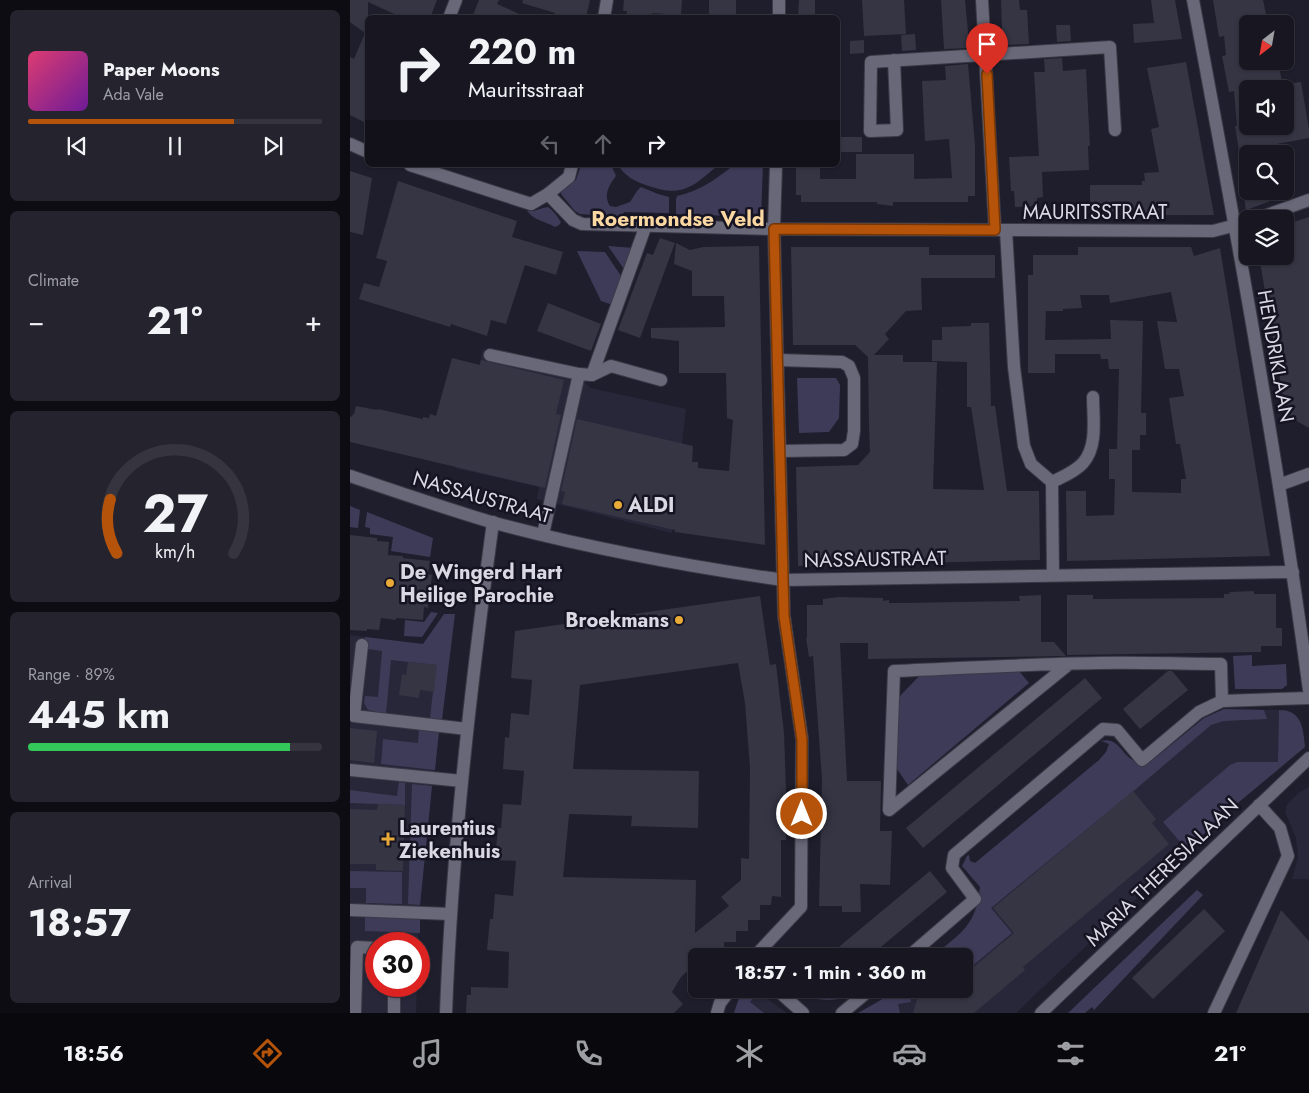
<!DOCTYPE html>
<html lang="en">
<head>
<meta charset="utf-8">
<style>
  :root { --surface:#171621; --page:#24232e; --text:#f1f3f6; --muted:#9e9fa5; --line:#36353f; --accent:#b45309 }
  body { margin:0; font-family:Jost,sans-serif; background:var(--page); color:var(--text); height:100vh; display:flex; flex-direction:column; font-size:19px; white-space:nowrap }
  * { box-sizing:border-box; margin:0 }
  p { font-size:16px; color:var(--muted) }
  .icon { flex:none; width:28px; height:28px; fill:none; stroke:currentColor; stroke-width:2; stroke-linecap:round; stroke-linejoin:round }
  .map { position:relative; flex:1; overflow:hidden }
  .drawer { display:flex; flex-direction:column; gap:10px; padding:10px; background:#0d0c12; width:350px }
  .drawer>* { flex:none }
  .banner { position:absolute; left:15px; top:15px; width:475px; height:152px; border-radius:8px; box-shadow:0 1px 4px #0004,0 0 0 1px var(--line); background:#171621; color:var(--text); overflow:hidden }
  .needle { width:32px; rotate:211deg }
  .fabs { position:absolute; left:889px; top:15px; display:grid; gap:10px }
  .fabs a { display:grid; place-items:center; width:55px; height:55px; border-radius:8px; background:var(--surface); box-shadow:0 1px 4px #0004,0 0 0 1px var(--line); font-size:25px }
  .speed { position:absolute; left:15px; top:932px; display:flex; gap:10px; font-size:25px; font-weight:700; text-align:center }
  .speed>* { display:grid; place-content:center; width:65px; height:65px; border-radius:50%; background:var(--surface); box-shadow:0 1px 4px #0004,0 0 0 1px var(--line); line-height:1 }
  .speed .limit { border:8px solid #d22; background:#fff; color:#111 }
  .pin { position:absolute; display:grid; place-items:center; width:42px; height:42px; color:#fff; margin:-51px -21px; border-radius:50% 50% 50% 0; rotate:-45deg; box-shadow:0 0 5px #0007 }
  .pin .icon { rotate:45deg }
  .me { position:absolute; width:55px; margin:-28px; rotate:0deg; stroke-linejoin:round; filter:drop-shadow(0 0 4px #0008) }
  .turn { display:flex; align-items:center; gap:18px; height:105px; padding:0 20px; font-size:22px }
  .turn .icon { width:65px; height:65px; stroke-width:2.5 }
  .turn b { display:block; font-size:35px; line-height:42px }
  .lanes { display:flex; align-items:center; height:48px; padding:0 20px; background:#0003; justify-content:center; gap:25px; direction:ltr }
  .lanes .off { opacity:.35 }
  .big { font-size:38px; font-weight:700; line-height:1.1 }
  .drawer .widget { flex:1; display:flex; flex-direction:column; justify-content:center; gap:8px; min-width:0; padding:0 18px; border-radius:8px; background:var(--page) }
  .drawer .dial { align-items:center; gap:0 }
  .dial svg { height:130px; overflow:visible; fill:none; stroke:var(--line); stroke-width:7; stroke-linecap:round; text-anchor:middle }
  .dial text { fill:var(--text); stroke:none }
  .song { display:flex; align-items:center; gap:15px }
  .cover { width:60px; height:60px; border-radius:8px; background:linear-gradient(135deg,hsl(340 70% 55%),hsl(280 70% 35%)) }
  .played { height:5px; border-radius:2px; background:linear-gradient(90deg,var(--accent) 70%,var(--line) 70%) }
  .keys { display:flex; justify-content:space-around; direction:ltr }
  .heat { display:flex; justify-content:space-between; align-items:center; font-size:28px; direction:ltr }
  .charge { height:8px; border-radius:4px; background:linear-gradient(90deg,#34c759 89%,var(--line) 0) }
  .trip { position:absolute; left:338px; top:948px; width:285px; height:50px; border-radius:8px; background:var(--surface); box-shadow:0 1px 4px #0004,0 0 0 1px var(--line); font-weight:700; line-height:50px; text-align:center }
  .tab-bar { display:flex; height:80px; justify-content:space-around; align-items:center; background:#09090d; color:var(--muted) }
  .tab-bar .icon { width:35px; height:35px }
  .tab-bar .selected { color:var(--accent) }
  .tab-bar b { font-size:22px; color:var(--text) }
  main { display:flex; flex:1; min-height:0 }
  .map>svg:first-child { display:block }
</style>
</head>
<body>
<main>
<section class="drawer">
<div class="widget">
<div class="song"><i class="cover"></i><div><b>Paper Moons</b><p>Ada Vale</p></div></div>
<div class="played"></div>
<div class="keys"><svg class="icon" aria-label="previous" viewBox="0 0 24 24"><path d="M18 5L8 12l10 7zM5 5v14"/></svg><svg class="icon" aria-label="pause" viewBox="0 0 24 24"><path d="M8 5v14M16 5v14"/></svg><svg class="icon" aria-label="next" viewBox="0 0 24 24"><path d="M6 5l10 7-10 7zM19 5v14"/></svg></div>
</div>
<div class="widget"><p>Climate</p>
<div class="heat"><a>−</a><b class="big">21°</b><a>+</a></div>
</div>
<div class="widget dial"><svg viewBox="0 0 100 80">
<path d="M14 69A42 42 0 1 1 86 69"/>
<path d="M14 69A42 42 0 0 1 10 36" stroke="#b45309"/>
<text x="50" y="56" font-size="32" font-weight="700">27</text>
<text x="50" y="72" font-size="11">km/h</text>
</svg></div>
<div class="widget"><p>Range · 89%</p><b class="big">445 km</b><div class="charge"></div></div>
<div class="widget"><p>Arrival</p><b class="big">18:57</b></div>
</section>
<div class="map">
<svg width="959" height="1013" viewBox="0 0 959 1013">
  <rect width="100%" height="100%" fill="#1f1e2c"/>
  <!-- built -->
  <g fill="#282639">
    <path d="M133,349L217,367L241,388L336,409L322,533L187,499L189,487L105,468Z"/>
    <path d="M0,635L101,648L82,786L70,905L68,944H26V986H67L66,1013H0Z"/>
    <path d="M874,709L936,710L945,715L950,721L953,729L955,747L877,812L666,1013H508L531,1000L544,989H614V956H583L616,929L628,906L630,887L612,866L625,864L781,762L790,764L799,763L854,718Z"/>
    <path d="M959,787V879H942L948,857L946,838L935,812L936,806L941,800L950,792Z"/>
    <path d="M397,989H404L437,1013H384L390,995Z"/>
  </g>
  <!-- green -->
  <g fill="#3e3b59">
    <path d="M231,165H261L266,176C259,185 253,195 260,206L266,207L280,202L287,191L291,187L308,194L319,197V213L274,212L272,217L230,214L225,211L211,194V190L226,180Z"/>
    <path d="M268,165H368C342,188 331,198 296,185C284,181 275,176 268,165Z"/>
    <path d="M384,165H413L411,217L398,221H382V216L326,214V199L327,196C350,191 366,179 384,165Z"/>
    <path d="M198,207C204,211 207,216 211,222L209,225L205,227C195,221 185,221 177,211C185,212 190,208 198,207Z"/>
    <path d="M258,246L284,248L276,272Z"/>
    <path d="M227,251L255,252L273,279L263,305L251,301Z"/>
    <path d="M447,378H486L490,385L489,418L479,432L449,433Z"/>
    <path d="M0,506L10,510L8,528L0,527Z"/>
    <path d="M17,512L83,538L80,557L41,551L43,537L20,534V528L15,527Z"/>
    <path d="M81,612L88,613L72,637L54,636L55,620L74,622Z"/>
    <path d="M94,614H105L92,720L80,718L86,665L41,660L36,714L18,710L14,703L15,696L28,697L32,651L18,649V645L14,644L15,637L73,644Z"/>
    <path d="M902,655V666L936,664L937,685L932,689H885L883,656Z"/>
    <path d="M669,671L679,683L558,785L547,769L549,697L573,672Z"/>
    <path d="M874,709L914,710L917,719L874,721L861,725L786,789L641,908L662,933L621,967L610,951L607,953L609,956H583C611,933 626,926 630,887L612,866L617,856L619,855L620,861L625,863L749,760L756,752L759,744L751,741C773,735 771,766 799,763L854,718Z"/>
    <path d="M929,710C952,710 953,728 955,747L877,812L837,850L813,822L880,765L887,762H928Z"/>
    <path d="M69,729L89,731L85,770L31,764L33,739L68,743Z"/>
    <path d="M49,782L55,783V805L0,803V790L47,796Z"/>
    <path d="M62,784L82,786L70,905L58,904Z"/>
    <path d="M0,871L52,872V904L16,903V888H0Z"/>
    <path d="M847,890L853,895L744,1010L742,1007L735,1013H718Z"/>
    <path d="M15,917L70,918V933L15,931Z"/>
    <path d="M445,947L454,956H432Z"/>
    <path d="M397,989H404L408,993L400,1002L414,1013H384L390,995Z"/>
    <path d="M444,989H485L488,999C474,1002 455,998 444,989Z"/>
    <path d="M544,989H570L567,998L560,996L561,1002L548,1004L550,1013H508L531,1000Z"/>
  </g>
  <!-- building -->
  <g fill="#363544" fill-rule="evenodd">
    <path d="M0,0H87L80,18H53L18,2V124L0,115V57L4,59L15,33L0,22Z"/>
    <path d="M129,0H149L147,4L178,18H122Z"/>
    <path d="M173,0H240L236,18H204L205,13L172,3Z"/>
    <path d="M274,0H332L331,15L302,13L301,18H276L277,11H273Z"/>
    <rect x="359" y="0" width="27" height="18"/>
    <path d="M449,0H465V18H448Z"/>
    <path d="M512,0H554L556,34L514,36Z"/>
    <path d="M591,0H615L619,42L618,48L594,49Z"/>
    <path d="M651,0H669L670,10H677L679,44L655,45L652,32Z"/>
    <path d="M801,0H825L832,39L784,43L783,24L804,23Z"/>
    <path d="M863,0H913L918,24H898V61H928L932,82L898,88V126H935V84L951,82L959,129V138L889,151L885,126H887L884,91L879,92L872,56L876,55L874,36L869,37Z"/>
    <path d="M706,25H720L721,41L707,42Z"/>
    <path d="M565,34L566,50L552,51L551,35Z"/>
    <path d="M514,40V53L500,54V41Z"/>
    <path d="M712,58L713,71L736,69L740,146H738L739,170L692,172L693,197L687,198V206L665,207L664,191H661L659,157L689,156L684,72H695L694,59Z"/>
    <path d="M836,62L864,215H757V204L740,203V185H792V181H795L794,173L809,172L801,129L809,127L797,68Z"/>
    <path d="M618,64L625,145V196H618V202H543V206L527,204V202H451V195H446V165H470V179H506V154H564V179L602,178L599,139L575,141L572,81L596,80L595,66Z"/>
    <rect x="488" y="137" width="24" height="15"/>
    <path d="M0,171L22,178L13,235L0,232Z"/>
    <path d="M48,181L167,221L162,237L213,252L206,275L175,265L156,324L141,320L137,336L101,324L100,327L9,299L14,283L29,287L37,261L26,258Z"/>
    <path d="M893,191H943V193L896,210Z"/>
    <path d="M959,217V428L936,415L909,256H935V225Z"/>
    <path d="M310,238L325,243L290,338L268,330L297,253L303,255Z"/>
    <path d="M326,243L340,250L353,247L409,246L415,545L325,532V530L212,504L215,492L211,491L227,419L343,446L342,462H348V468L379,471L383,420L377,418L376,373H329V341L301,338V328L375,327L374,296H342V271L324,264Z"/>
    <path d="M441,247H579V255H645V278H571L572,310L556,311L535,334L539,339L524,355H553V362H587L583,489L634,490L621,407H617V362L582,361V340H592V327L621,326V323H639L641,406H645L657,491H689L690,560L448,566L446,467L508,465L520,452L519,426L518,357L505,345H443Z"/>
    <path d="M728,247H841L844,256L870,248L920,556L717,561L716,491H736V516L764,515L765,479H759V449H767L769,369H759L758,359H751L750,354H705V373H678V275H683V255H728ZM821,292L827,322L807,321L815,369H829L834,396L819,398L826,444H830L836,479H831V493L782,492V450H790V435H796V413H791L793,321L760,320L761,339L695,340L696,311H713V309L732,308L730,295H759L760,303Z"/>
    <path d="M198,303L251,324L241,351L187,331Z"/>
    <path d="M102,358L130,365L131,360L214,380L206,414L211,415L195,488L0,442V416L2,417L3,414H4L6,406L27,410L28,409L73,419V417L79,418L80,414L86,416Z"/>
    <path d="M0,535L27,538V541L39,542L38,555L53,556V558L80,561L78,574L82,575L78,608L74,607L73,620L46,618V620L31,618L29,630L17,629V631L0,630Z"/>
    <path d="M904,591V594H926V628H932V646H911V652L717,655V595H743V599L874,598V594H880L879,592Z"/>
    <path d="M691,595V642H704L716,656L520,659H518V643H490L497,781H531L530,831H542L540,885L510,884L511,912H492V906H469L472,779L463,656L459,657L456,638H457V605H473V599L489,597L533,598V601L539,600V603H553L670,601L669,596Z"/>
    <path d="M410,596L420,665L426,664L434,733L437,818L436,840H431V897L422,896L421,905H410V920H398V931H386V942H374V953H362V956H346V963L331,977L322,992L333,1004L324,1013H116L117,995H121V987L158,988L159,952L137,950L140,919H143L145,894L163,896L166,861L145,860L148,828H151L153,804L171,805L173,783L174,771L153,769L155,737L159,738L161,713L179,715L182,680L161,678L165,631ZM388,663L395,703L400,768L399,859L391,858V880L371,897L379,906L345,933L346,880L213,877L219,815L220,814L282,816L281,826L348,828L349,771L223,769L230,685Z"/>
    <path d="M58,662L87,665L84,692L70,690L69,698L49,695L52,674L56,675Z"/>
    <path d="M818,671H822L838,690L790,729L773,709Z"/>
    <path d="M735,678L752,698L573,848L556,828Z"/>
    <path d="M0,728L27,731L24,763L0,760Z"/>
    <path d="M783,791L806,819L802,823L819,844L673,967L675,970L624,1013H563L570,989H614V975L664,933L643,908Z"/>
    <path d="M28,804L55,805L53,871L26,870V864H0V809L27,810Z"/>
    <path d="M580,871L597,892L550,931L520,956H478Z"/>
    <path d="M854,909L875,931L803,999L782,978Z"/>
    <path d="M931,910L959,941V1013H886Z"/>
  </g>
  <g fill="none" stroke-linecap="round" stroke-linejoin="round">
    <!-- minor casing -->
    <g stroke="#3b3946" stroke-width="14">
      <g id="minor">
        <path d="M632,0L645,230"/>
        <path d="M843,0C886,229 928,459 959,690"/>
        <path d="M99,18L106,0"/>
        <path d="M254,18L257,0"/>
        <path d="M429,18V0"/>
        <path d="M544,60L547,130L520,131L521,62L760,47L765,130"/>
        <path d="M0,144L18,152"/>
        <path d="M60,165L181,204L198,194L219,177L222,165"/>
        <path d="M198,194L223,220L232,224L424,229L863,231L898,222"/>
        <path d="M906,219L959,200"/>
        <path d="M656,230L664,367L674,446L681,464L702,482L703,575"/>
        <path d="M140,355L229,374"/>
        <path d="M429,360L492,362L499,366L504,378V431L502,444L494,450L430,451"/>
        <path d="M242,375L296,225"/>
        <path d="M0,476C47,492 94,508 141,522C237,548 335,566 433,580L943,572"/>
        <path d="M702,482C712,477 725,472 733,463C748,446 743,418 743,397"/>
        <path d="M929,485L959,474"/>
        <path d="M193,534L229,374L242,375L261,366L311,380"/>
        <path d="M12,645L4,716L117,729"/>
        <path d="M719,664L539,810L544,671C612,668 681,664 749,663C790,662 830,664 871,664L872,701"/>
        <path d="M0,770L112,781"/>
        <path d="M0,910L100,914"/>
        <path d="M405,956L451,907L452,739L434,616L424,229L426,165"/>
        <path d="M559,956L625,899L602,868L604,855L753,729L767,730L792,760L849,712L872,701L959,698"/>
        <path d="M426,989L453,1013"/>
        <path d="M5,1013L7,947L26,948"/>
        <path d="M44,1013V986"/>
        <path d="M96,1013C102,848 121,685 143,522"/>
        <path d="M367,1013L370,1003L381,989"/>
        <path d="M492,1013L521,989"/>
        <path d="M691,1013L959,758"/>
        <path d="M864,1013L938,856L930,828L909,805"/>
      </g>
    </g>
    <!-- minor -->
    <use href="#minor" stroke="#696879" stroke-width="12"/>
  </g>
  <g fill="none" stroke-linecap="round" stroke-linejoin="round">
    <!-- route casing -->
    <g stroke="#753606" stroke-width="12">
      <path id="route" d="M452,814V740L434,616L424,229L645,230L637,74"/>
    </g>
    <!-- route -->
    <use href="#route" stroke="#b45309" stroke-width="9"/>
  </g>
  <!-- markers -->
  <g fill="#e9ab38" stroke="#161422" stroke-width="2">
    <circle cx="268" cy="505" r="5"/>
    <circle cx="40" cy="583" r="5"/>
    <circle cx="329" cy="620" r="5"/>
    <path d="M35.5 831.5h5v5h5v5h-5v5h-5v-5h-5v-5h5z"/>
  </g>
  <g text-anchor="middle" stroke-width="5" stroke-linejoin="round" paint-order="stroke">
    <!-- street labels -->
    <g font-size="20" fill="#dad9e3" stroke="#161422">
      <text x="745" y="219">MAURITSSTRAAT</text>
      <text transform="translate(926 356) rotate(80)" y="7">HENDRIKLAAN</text>
      <text transform="translate(132 497) rotate(16)" y="7">NASSAUSTRAAT</text>
      <text transform="translate(525 559) rotate(-1)" y="7">NASSAUSTRAAT</text>
      <text transform="translate(812 872) rotate(-44)" y="7">MARIA THERESIALAAN</text>
    </g>
    <!-- poi labels -->
    <g font-size="20" font-weight="bold" fill="#dad9e3" stroke="#161422" text-anchor="start">
      <text x="278" y="512">ALDI</text>
      <text x="50" y="579">De Wingerd Hart<tspan x="50" dy="23">Heilige Parochie</tspan></text>
      <text x="319" y="627" text-anchor="end">Broekmans</text>
      <text x="49" y="835">Laurentius<tspan x="49" dy="23">Ziekenhuis</tspan></text>
    </g>
    <!-- neighbourhood labels -->
    <g font-size="21" font-weight="bold" fill="#fbd8a2" stroke="#161422">
      <text x="328" y="226">Roermondse Veld</text>
    </g>
  </g>
</svg>
<div class="fabs">
<a><svg class="needle" viewBox="-14 -14 28 28"><path d="M0-13l5 13h-10z" fill="#e53935"/><path d="M0 13l5-13h-10z" fill="#9e9fa5"/></svg></a>
<a><svg class="icon" aria-label="sound" viewBox="0 0 24 24"><path d="M4 9h4l5-4v14l-5-4H4zM17 9q2 3 0 6"/></svg></a>
<a><svg class="icon" aria-label="search" viewBox="0 0 24 24"><circle cx="10" cy="10" r="6"/><path d="M15 15l6 6"/></svg></a>
<a><svg class="icon" aria-label="layers" viewBox="0 0 24 24"><path d="M12 4l9 5-9 5-9-5zM3 14l9 5 9-5"/></svg></a>
</div>
<div class="speed"><div class="limit">30</div></div>
<div class="pin" style="left:637px;top:74px;background:#d93025"><svg class="icon" aria-label="arrive" viewBox="0 0 24 24"><path d="M6 21V4h12l-3 4 3 4H6"/></svg></div>
<svg class="me" style="left:452px;top:814px" viewBox="-20 -20 40 40"><circle r="17" fill="#b45309" stroke="#fff" stroke-width="3"/><path d="M0-11L8 9 0 5-8 9z" fill="#fff"/></svg>
<div class="trip">18:57 · 1 min · 360 m</div>
<div class="banner">
<div class="turn"><svg class="icon" aria-label="right" viewBox="0 0 24 24"><path d="M7 20v-9h11M14 6l5 5-5 5"/></svg><div><b>220 m</b>Mauritsstraat</div></div>
<div class="lanes"><svg class="icon off" aria-label="left" viewBox="0 0 24 24"><path d="M17 20v-9H6M10 6l-5 5 5 5"/></svg><svg class="icon off" aria-label="ahead" viewBox="0 0 24 24"><path d="M12 20V5M6 11l6-6 6 6"/></svg><svg class="icon" aria-label="right" viewBox="0 0 24 24"><path d="M7 20v-9h11M14 6l5 5-5 5"/></svg></div>
</div>
</div>
</main>
<nav class="tab-bar">
<b>18:56</b>
<svg class="icon selected" aria-label="directions" viewBox="0 0 24 24"><path d="M12 3l9 9-9 9-9-9zM9 14v-3h6M13 9l2 2-2 2"/></svg>
<svg class="icon" aria-label="music" viewBox="0 0 24 24"><path d="M9 18V5l10-2v13"/><circle cx="6" cy="18" r="3"/><circle cx="16" cy="16" r="3"/></svg>
<svg class="icon" aria-label="phone" viewBox="0 0 24 24"><path d="M5 4h4l2 5-3 2q2 4 5 5l2-3 5 2v4C11 20 4 13 5 4z"/></svg>
<svg class="icon" aria-label="climate" viewBox="0 0 24 24"><path d="M12 3v18M4 7l16 10M4 17L20 7"/></svg>
<svg class="icon" aria-label="car" viewBox="0 0 24 24"><path d="M5 17H2v-5l4-1 3-4h7l3 4 3 1v5h-3M9 17h6M6 11h13"/><circle cx="7" cy="17" r="2"/><circle cx="17" cy="17" r="2"/></svg>
<svg class="icon" aria-label="filters" viewBox="0 0 24 24"><path d="M4 7h16M4 17h16"/><circle cx="9" cy="7" r="2"/><circle cx="15" cy="17" r="2"/></svg>
<b>21°</b>
</nav>
</body>
</html>
